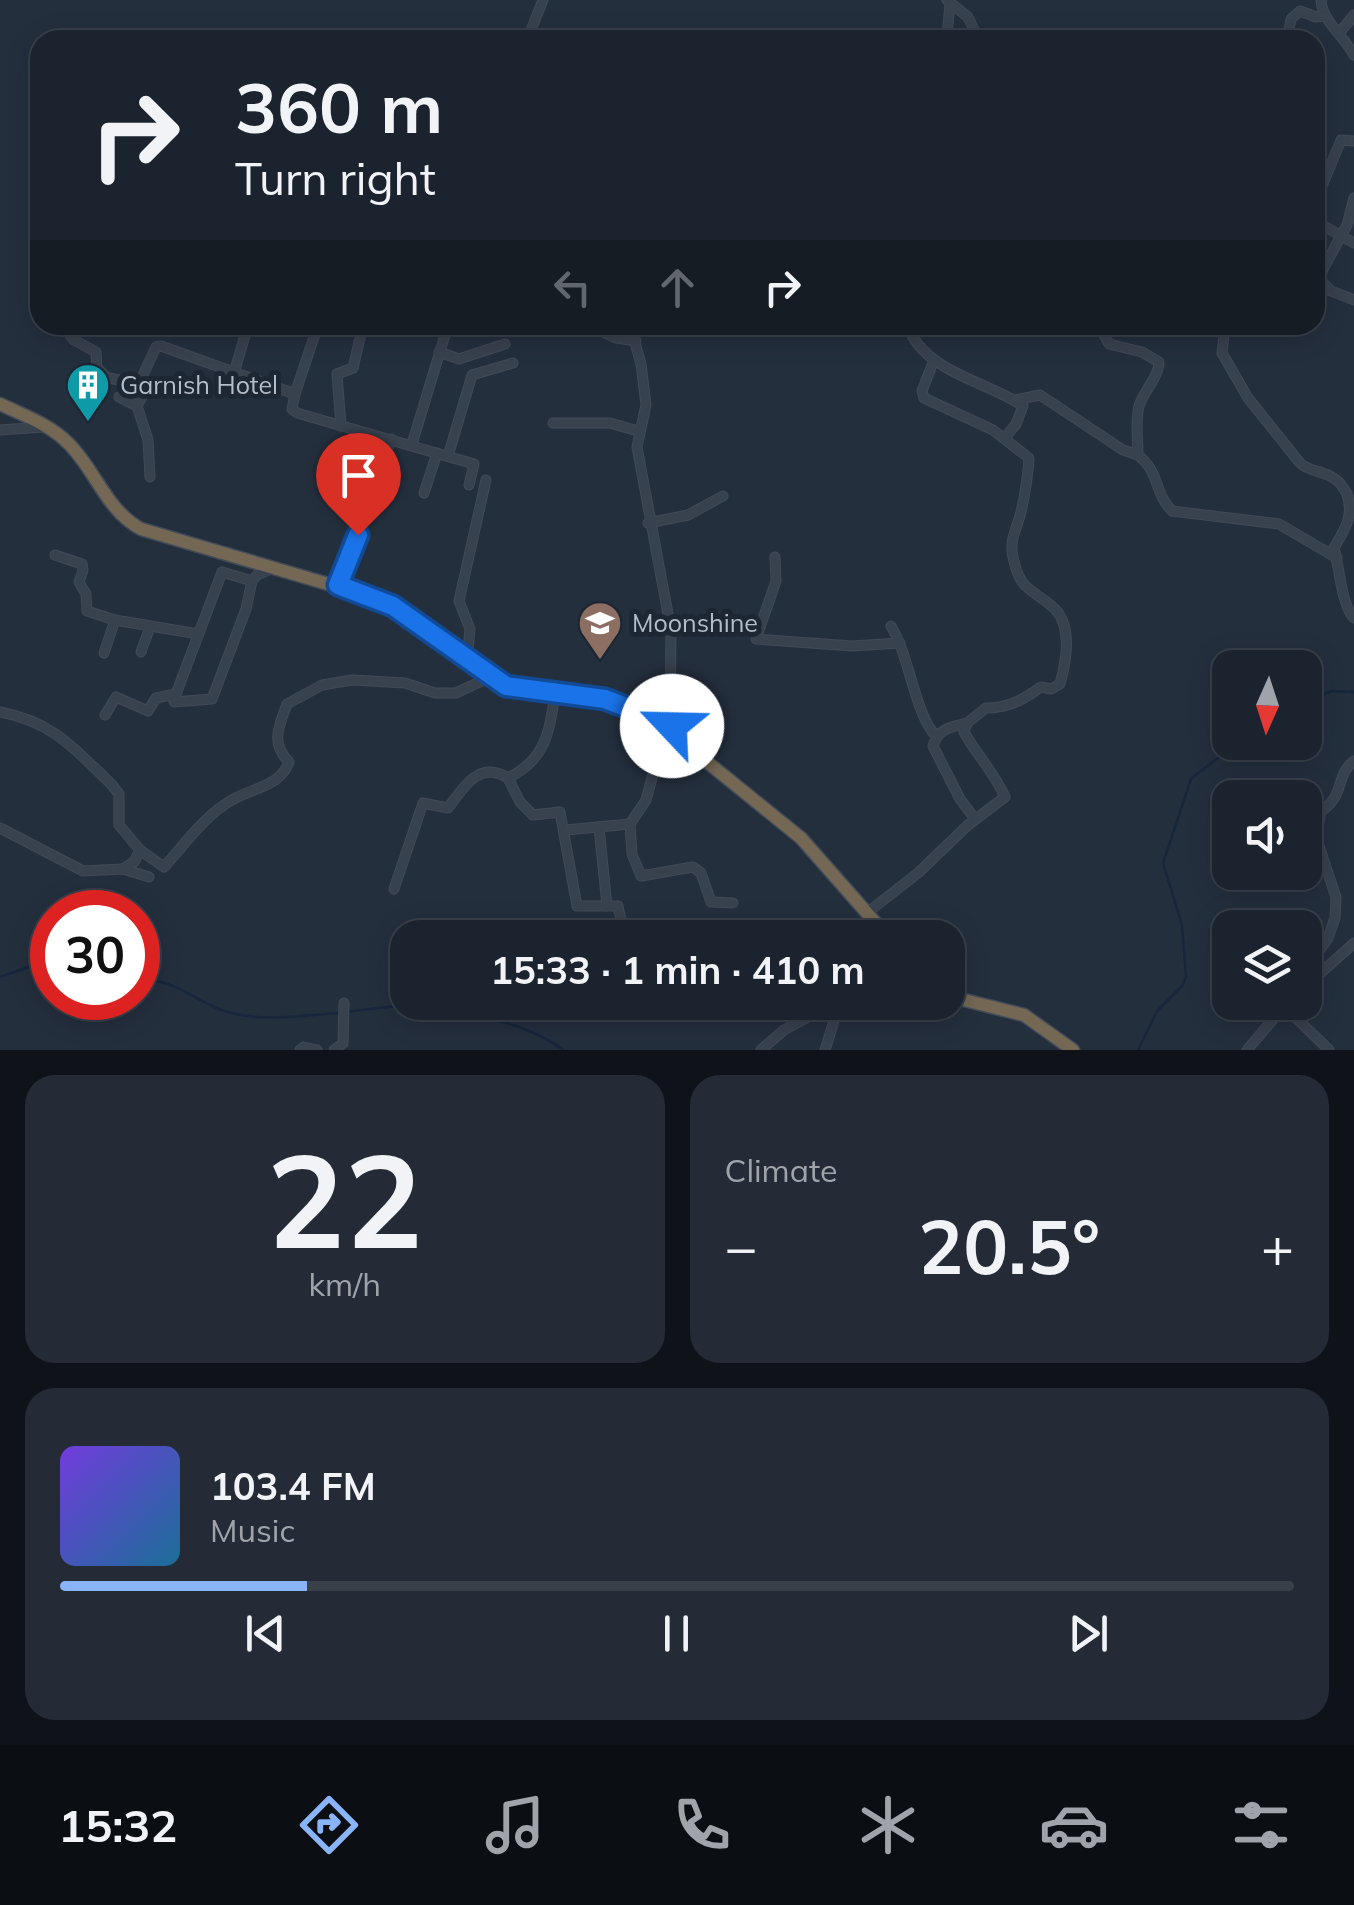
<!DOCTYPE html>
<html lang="en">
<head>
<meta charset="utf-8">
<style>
  :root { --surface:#1b232e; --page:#242b36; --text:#f1f3f6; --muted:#a0a4aa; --line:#39404a; --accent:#8ab4f8 }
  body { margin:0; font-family:Mulish,sans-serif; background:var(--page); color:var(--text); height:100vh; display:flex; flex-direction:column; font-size:38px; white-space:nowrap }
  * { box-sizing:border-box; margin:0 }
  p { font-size:32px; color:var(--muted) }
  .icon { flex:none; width:55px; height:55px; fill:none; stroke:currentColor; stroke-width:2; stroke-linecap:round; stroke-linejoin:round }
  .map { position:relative; height:1050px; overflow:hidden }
  .details { display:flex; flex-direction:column; gap:25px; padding:25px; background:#0f1319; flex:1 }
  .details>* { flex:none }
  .banner { position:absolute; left:30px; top:30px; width:1295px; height:305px; border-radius:30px; box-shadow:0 5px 25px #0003,0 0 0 2px var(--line); background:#1b232e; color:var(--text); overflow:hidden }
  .needle { width:65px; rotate:183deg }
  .tools { position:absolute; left:1212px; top:650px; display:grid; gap:20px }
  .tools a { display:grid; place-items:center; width:110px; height:110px; border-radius:20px; background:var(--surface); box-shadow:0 5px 25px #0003,0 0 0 2px var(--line); font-size:50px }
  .speed { position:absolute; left:30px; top:890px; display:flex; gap:20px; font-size:50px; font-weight:700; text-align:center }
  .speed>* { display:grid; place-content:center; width:130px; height:130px; border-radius:50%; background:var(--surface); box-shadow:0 5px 25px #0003,0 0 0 2px var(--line); line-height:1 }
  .speed .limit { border:15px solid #d22; background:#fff; color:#111 }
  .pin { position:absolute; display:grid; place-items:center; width:85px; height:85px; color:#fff; margin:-102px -42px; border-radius:50% 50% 50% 0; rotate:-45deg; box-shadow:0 0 10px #0007 }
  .pin .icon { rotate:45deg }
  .me { position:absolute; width:110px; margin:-55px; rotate:294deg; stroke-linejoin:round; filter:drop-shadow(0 0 8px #0008) }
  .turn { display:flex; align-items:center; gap:35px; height:210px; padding:0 40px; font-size:45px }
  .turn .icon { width:130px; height:130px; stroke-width:2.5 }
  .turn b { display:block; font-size:70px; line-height:85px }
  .lanes { display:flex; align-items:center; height:95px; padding:0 40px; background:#0003; justify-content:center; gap:50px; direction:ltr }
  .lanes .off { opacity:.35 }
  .big { font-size:75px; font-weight:700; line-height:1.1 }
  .details .widget { flex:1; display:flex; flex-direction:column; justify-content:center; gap:15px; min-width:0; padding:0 35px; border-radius:30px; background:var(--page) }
  .details .dial { align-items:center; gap:0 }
  .dial b { font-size:130px; line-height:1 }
  .song { display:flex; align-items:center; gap:30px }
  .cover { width:120px; height:120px; border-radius:15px; background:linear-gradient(135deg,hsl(260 70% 55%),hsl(200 70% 35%)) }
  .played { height:10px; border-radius:5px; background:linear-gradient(90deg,var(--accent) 20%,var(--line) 20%) }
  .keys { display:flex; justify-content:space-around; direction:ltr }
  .heat { display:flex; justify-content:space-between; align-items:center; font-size:55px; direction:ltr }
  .details .tiles { flex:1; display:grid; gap:25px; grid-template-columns:1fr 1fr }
  .widget:last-child { grid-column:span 2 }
  .trip { position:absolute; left:390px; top:920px; width:575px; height:100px; border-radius:30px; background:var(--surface); box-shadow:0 5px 25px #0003,0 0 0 2px var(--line); font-weight:700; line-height:100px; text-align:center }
  .tabs { display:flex; height:160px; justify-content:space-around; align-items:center; background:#0b0e12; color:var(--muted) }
  .tabs .icon { width:70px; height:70px }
  .tabs .current { color:var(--accent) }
  .tabs b { font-size:45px; color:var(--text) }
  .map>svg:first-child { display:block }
</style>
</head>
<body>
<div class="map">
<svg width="1354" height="1050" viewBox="0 0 1354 1050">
  <rect width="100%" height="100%" fill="#242f3e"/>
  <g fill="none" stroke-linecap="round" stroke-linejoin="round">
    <!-- stream -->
    <g stroke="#17263c" stroke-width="2.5">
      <path d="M1305,700L1332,691L1354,692"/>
      <path d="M0,977L40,963L52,962"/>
      <path d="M138,979C175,980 186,995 219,1009C254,1023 301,1016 338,1013"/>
      <path d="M346,1012C368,1010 393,1004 416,1006C459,1009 529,1023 563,1050"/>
      <path d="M1138,1050L1157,1011L1182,986L1186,977L1182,925L1163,863L1191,779L1238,742"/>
    </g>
    <!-- minor casing -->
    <g stroke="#414a57" stroke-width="11">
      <g id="minor">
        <path d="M947,0L968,17L976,34L995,40"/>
        <path d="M1321,0C1322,21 1344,36 1354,55"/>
        <path d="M1340,32L1354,15"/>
        <path d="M527,40L543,0"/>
        <path d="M941,40L947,34L950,5"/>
        <path d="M1287,40L1291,19L1300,11L1316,17L1324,16"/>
        <path d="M1354,198L1347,225L1322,271L1321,281L1331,291L1354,300"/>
        <path d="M1315,203L1341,140L1354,141"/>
        <path d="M1315,221L1354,243"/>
        <path d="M62,325L74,340L96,352L97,368L106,377C119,382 135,378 144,393L137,406"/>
        <path d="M588,325L616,338L636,341"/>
        <path d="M630,325L641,364L646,405L637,447L671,630L670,731"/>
        <path d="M907,325C925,373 985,380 1023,406L1016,424L1005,438"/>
        <path d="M1099,325L1109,344L1142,352L1159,362C1159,377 1144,390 1139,406C1135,421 1138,439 1138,455C1161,474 1153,491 1172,511L1279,524L1337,558"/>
        <path d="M1225,325L1222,353L1248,398L1300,463C1310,472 1319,470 1330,476C1339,480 1342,486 1347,494C1354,516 1345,529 1334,548C1339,566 1342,607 1354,618"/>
        <path d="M439,352L459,359L505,344"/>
        <path d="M234,373L248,325"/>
        <path d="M135,384L143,375L156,347L161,346L295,394L318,325"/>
        <path d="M295,394L292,409L297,413L474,464L469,485"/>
        <path d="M119,397L137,406L148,440L150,477"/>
        <path d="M1015,400L1040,395L1123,450L1138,455"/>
        <path d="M553,423H610L638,431"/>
        <path d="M341,426L337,374L353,368L363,325"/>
        <path d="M0,430L43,427"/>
        <path d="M412,444L448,325"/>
        <path d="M448,456L472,375L513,363"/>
        <path d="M424,493L437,453"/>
        <path d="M648,523L688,515L723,496"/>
        <path d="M55,555L82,564L83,570L79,582L86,594L87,611L115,620L198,634"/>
        <path d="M775,557L776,581L756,639L852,646L900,643"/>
        <path d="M338,585L391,439"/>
        <path d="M891,626C910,657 915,715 936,736"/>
        <path d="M141,652L150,627"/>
        <path d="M104,653L115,620"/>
        <path d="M467,661L470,629L459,601L486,480"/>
        <path d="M176,694L222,572L252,581L257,575L274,568"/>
        <path d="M0,712C53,722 75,749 112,785L119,794V825L140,850"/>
        <path d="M105,715L116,697L148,711L156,698L176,694L174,702L212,699L246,609L252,581"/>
        <path d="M967,723C950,727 938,729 933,746L960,799L975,819"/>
        <path d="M508,778L520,802L533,815L560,812L577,906H618L621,920L615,927L592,931L589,938"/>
        <path d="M630,824L632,854L641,876L693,867L701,873L711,902L733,903"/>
        <path d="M599,827L607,906"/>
        <path d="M0,828L83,871L123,869L149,877"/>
        <path d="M566,830L630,824L646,800L655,767L674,746L658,730L661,724"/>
        <path d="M123,869L134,862L140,850L164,867C185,844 205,815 232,800C252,788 281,786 289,762C270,743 279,726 287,704L322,685L352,680L405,683L435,693H456L490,677"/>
        <path d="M394,889L423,803L448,808C464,787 479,760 508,778C546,759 549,733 555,694"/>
        <path d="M868,912L918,873L968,825L1005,797C995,774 977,755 964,732L967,723L986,708C1008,708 1023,700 1041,687L1051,689L1060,684C1066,662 1073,628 1055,609C1034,589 1020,593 1013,557C1009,539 1017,529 1021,512C1025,494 1028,476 1029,458L993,430L924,398L922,391L934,360"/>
        <path d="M1305,971L1328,938L1335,918L1336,897L1316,837L1321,811C1346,795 1335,775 1354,761"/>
        <path d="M1305,987L1354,943"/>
        <path d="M1287,1002L1284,1006L1329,1050"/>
        <path d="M300,1050L304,1047L317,1050"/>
        <path d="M334,1050L343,1043L344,1003"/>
        <path d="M761,1050L784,1030L835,1002"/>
        <path d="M825,1050L840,1002"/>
        <path d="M1247,1050L1286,1004"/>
      </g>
    </g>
    <!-- highway casing -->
    <g stroke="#434c59" stroke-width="15">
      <g id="highway">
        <path d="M0,404C23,415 51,425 69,444C96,471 106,510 141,529L379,599L506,686C530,692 553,692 578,694C605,697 630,707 654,719L801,838L889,938"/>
        <path d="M948,996L1024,1015L1073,1050"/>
      </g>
    </g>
    <!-- minor -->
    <use href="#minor" stroke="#38414e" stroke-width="9"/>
    <!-- highway -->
    <use href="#highway" stroke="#746855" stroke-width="12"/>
  </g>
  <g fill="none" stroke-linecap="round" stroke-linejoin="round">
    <!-- route casing -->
    <g stroke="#114b97" stroke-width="25">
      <path id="route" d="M358,535L338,585L393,606L506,686L605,699L641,713L670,731L672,726"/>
    </g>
    <!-- route -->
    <use href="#route" stroke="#1a73e8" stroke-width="18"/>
  </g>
  <!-- icons -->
  <defs>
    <g id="building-pin" transform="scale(2.25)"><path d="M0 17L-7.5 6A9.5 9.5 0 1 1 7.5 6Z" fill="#0f9aa8" stroke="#1d2633"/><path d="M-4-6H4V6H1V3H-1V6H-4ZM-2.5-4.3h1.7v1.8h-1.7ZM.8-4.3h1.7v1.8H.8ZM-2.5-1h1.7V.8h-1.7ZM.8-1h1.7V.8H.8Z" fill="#fff"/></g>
    <g id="school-pin" transform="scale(2.25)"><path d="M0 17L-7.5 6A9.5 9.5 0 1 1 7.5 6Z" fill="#8d6e63" stroke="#1d2633"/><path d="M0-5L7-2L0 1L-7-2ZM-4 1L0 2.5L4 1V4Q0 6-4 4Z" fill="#fff"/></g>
  </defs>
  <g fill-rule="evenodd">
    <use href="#building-pin" x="88" y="385"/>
    <use href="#school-pin" x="600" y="623"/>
  </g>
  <g text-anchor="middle" stroke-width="10" stroke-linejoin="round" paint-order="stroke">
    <!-- poi labels -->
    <g font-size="25" fill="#b4bcc9" stroke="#1d2633" text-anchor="start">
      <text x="120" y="394">Garnish Hotel</text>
      <text x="632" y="632">Moonshine</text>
    </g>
  </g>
</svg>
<div class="tools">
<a><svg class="needle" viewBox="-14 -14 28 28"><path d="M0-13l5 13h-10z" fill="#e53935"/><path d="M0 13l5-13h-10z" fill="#a0a4aa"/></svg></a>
<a><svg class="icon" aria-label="sound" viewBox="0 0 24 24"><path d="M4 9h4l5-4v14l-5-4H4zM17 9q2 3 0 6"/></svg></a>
<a><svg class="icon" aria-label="layers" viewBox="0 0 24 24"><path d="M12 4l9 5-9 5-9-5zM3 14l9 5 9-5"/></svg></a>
</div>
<div class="speed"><div class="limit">30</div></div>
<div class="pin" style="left:358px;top:535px;background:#d93025"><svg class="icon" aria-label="arrive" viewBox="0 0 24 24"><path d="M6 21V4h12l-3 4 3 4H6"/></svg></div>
<svg class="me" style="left:672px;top:726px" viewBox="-20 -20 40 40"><circle r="19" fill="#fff"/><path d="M0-13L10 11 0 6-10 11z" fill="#1a73e8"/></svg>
<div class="trip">15:33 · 1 min · 410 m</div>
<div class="banner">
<div class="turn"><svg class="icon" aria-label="right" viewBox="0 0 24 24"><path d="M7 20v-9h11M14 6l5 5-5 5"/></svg><div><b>360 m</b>Turn right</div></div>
<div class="lanes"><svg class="icon off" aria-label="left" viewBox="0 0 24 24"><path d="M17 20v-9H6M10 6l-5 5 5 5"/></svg><svg class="icon off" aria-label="ahead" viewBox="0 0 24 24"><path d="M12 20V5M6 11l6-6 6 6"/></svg><svg class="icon" aria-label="right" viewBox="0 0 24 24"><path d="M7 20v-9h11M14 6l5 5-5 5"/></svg></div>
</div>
</div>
<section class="details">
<div class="tiles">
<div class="widget dial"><b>22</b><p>km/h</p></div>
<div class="widget"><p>Climate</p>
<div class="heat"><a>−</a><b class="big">20.5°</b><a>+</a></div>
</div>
<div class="widget">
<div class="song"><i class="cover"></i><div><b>103.4 FM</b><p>Music</p></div></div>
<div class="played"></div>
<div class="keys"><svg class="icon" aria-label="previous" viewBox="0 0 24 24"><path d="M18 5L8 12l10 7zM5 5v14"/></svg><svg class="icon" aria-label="pause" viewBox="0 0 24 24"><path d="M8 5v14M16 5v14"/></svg><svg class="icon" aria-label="next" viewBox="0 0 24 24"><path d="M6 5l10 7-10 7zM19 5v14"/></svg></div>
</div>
</div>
</section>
<nav class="tabs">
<b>15:32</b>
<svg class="icon current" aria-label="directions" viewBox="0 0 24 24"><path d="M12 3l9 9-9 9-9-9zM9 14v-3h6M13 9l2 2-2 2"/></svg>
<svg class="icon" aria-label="music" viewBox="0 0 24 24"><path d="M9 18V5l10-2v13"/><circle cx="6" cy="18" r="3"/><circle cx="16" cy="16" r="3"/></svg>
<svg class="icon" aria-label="phone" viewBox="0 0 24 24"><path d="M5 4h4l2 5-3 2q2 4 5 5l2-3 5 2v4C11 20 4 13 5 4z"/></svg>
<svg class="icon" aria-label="climate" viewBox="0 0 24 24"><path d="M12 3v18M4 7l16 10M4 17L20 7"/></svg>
<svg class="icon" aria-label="car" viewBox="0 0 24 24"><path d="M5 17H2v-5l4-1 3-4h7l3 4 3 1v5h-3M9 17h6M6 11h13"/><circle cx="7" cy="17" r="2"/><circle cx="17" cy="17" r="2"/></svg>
<svg class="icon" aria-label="filters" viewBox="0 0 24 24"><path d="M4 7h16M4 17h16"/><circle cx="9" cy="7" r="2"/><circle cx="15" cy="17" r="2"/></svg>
</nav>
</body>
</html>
